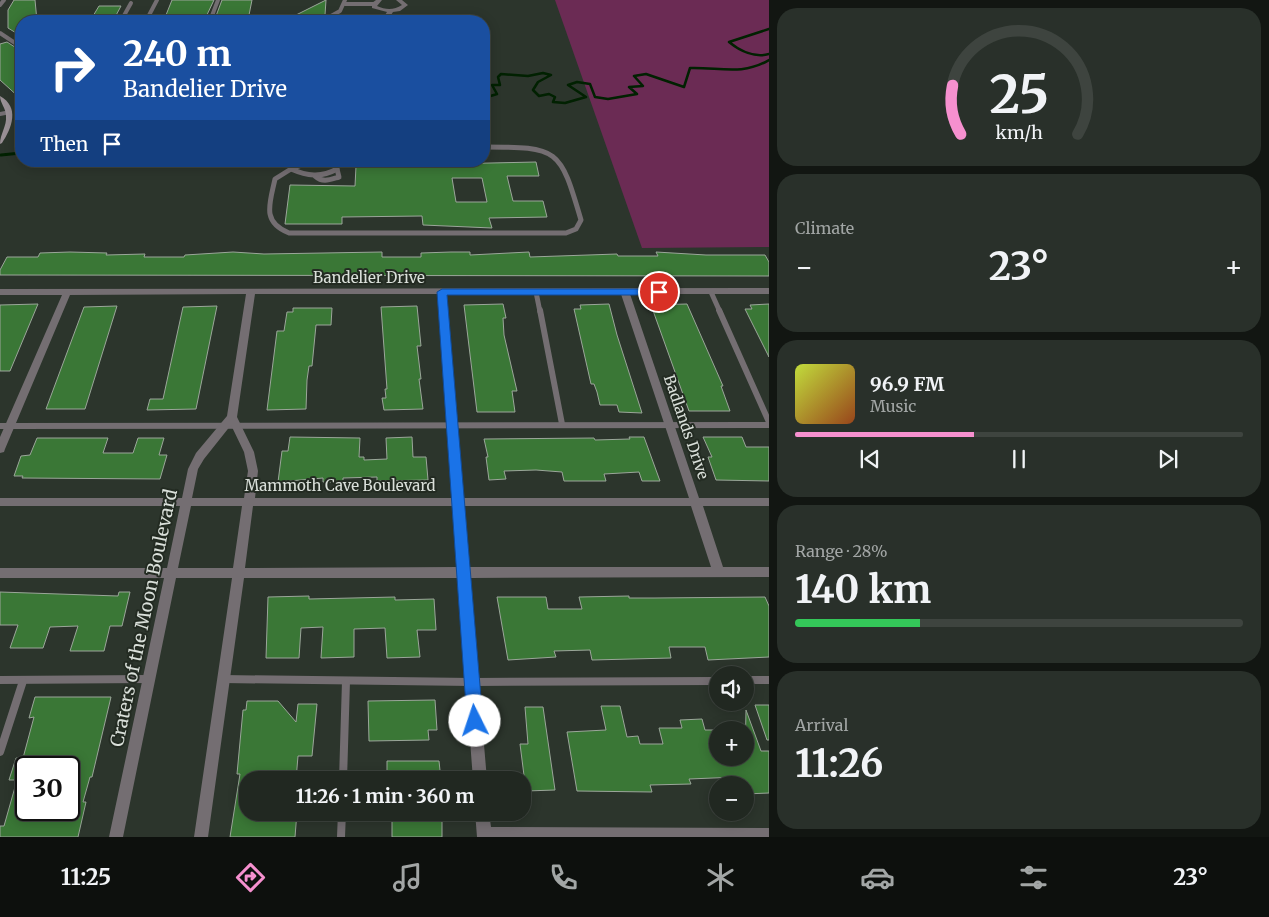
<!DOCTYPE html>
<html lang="en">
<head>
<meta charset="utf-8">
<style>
  :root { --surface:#212821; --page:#29302a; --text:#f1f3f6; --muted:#a2a6a5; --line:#3e443f; --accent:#f690cf }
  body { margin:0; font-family:Merriweather,serif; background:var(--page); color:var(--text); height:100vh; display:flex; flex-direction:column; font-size:19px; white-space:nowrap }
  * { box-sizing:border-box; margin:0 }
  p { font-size:16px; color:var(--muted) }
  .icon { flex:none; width:28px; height:28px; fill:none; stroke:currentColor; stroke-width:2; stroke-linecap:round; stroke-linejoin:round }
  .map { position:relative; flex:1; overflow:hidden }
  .side { display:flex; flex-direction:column; gap:8px; padding:8px; background:#121612; width:500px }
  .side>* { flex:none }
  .top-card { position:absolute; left:15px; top:15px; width:475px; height:152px; border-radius:20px; box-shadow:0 2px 12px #0003,0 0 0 1px var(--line); background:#1a4fa0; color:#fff; overflow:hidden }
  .buttons { position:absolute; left:709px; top:666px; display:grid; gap:10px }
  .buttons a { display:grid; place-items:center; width:45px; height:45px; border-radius:50%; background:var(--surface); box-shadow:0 2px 12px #0003,0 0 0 1px var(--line); font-size:25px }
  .speed { position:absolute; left:15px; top:756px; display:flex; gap:10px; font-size:25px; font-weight:700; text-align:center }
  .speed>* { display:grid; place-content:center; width:65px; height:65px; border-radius:50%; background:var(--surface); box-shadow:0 2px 12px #0003,0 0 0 1px var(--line); line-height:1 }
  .speed .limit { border:2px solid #111; border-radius:8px; background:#fff; color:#111 }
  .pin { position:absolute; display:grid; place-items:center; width:42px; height:42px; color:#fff; margin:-21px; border:2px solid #fff; border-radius:50%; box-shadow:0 1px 5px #0007 }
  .me { position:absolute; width:55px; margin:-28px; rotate:356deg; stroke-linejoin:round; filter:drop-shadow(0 0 4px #0008) }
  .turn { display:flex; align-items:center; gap:18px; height:105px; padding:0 25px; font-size:22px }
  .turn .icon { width:65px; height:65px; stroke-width:2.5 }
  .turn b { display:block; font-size:35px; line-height:42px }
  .then { display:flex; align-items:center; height:48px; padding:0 25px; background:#0003; gap:10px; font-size:19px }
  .big { font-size:38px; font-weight:700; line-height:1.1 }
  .side .card { flex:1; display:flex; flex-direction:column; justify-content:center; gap:8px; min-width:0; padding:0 18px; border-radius:20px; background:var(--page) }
  .side .dial { align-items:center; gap:0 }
  .dial svg { height:130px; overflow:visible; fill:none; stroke:var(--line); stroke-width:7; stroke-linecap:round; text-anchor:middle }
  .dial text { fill:var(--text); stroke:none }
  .song { display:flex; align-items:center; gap:15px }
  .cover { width:60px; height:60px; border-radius:8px; background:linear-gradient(135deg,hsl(70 70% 55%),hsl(20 70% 35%)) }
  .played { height:5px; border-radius:2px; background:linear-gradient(90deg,var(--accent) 40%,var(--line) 40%) }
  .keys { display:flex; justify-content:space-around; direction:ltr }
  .heat { display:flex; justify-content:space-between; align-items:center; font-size:28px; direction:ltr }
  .charge { height:8px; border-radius:4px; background:linear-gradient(90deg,#34c759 28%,var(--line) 0) }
  .trip { position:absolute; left:239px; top:771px; width:292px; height:50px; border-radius:20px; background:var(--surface); box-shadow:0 2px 12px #0003,0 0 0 1px var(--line); font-weight:700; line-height:50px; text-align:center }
  .tabs { display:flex; height:80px; justify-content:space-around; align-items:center; background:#0d100d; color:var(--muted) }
  .tabs .icon { width:35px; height:35px }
  .tabs .on { color:var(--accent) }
  .tabs b { font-size:22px; color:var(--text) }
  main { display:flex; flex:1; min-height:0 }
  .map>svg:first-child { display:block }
</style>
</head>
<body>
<main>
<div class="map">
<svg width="769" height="837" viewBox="0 0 769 837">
  <rect width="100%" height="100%" fill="#2c352c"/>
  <!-- green -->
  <path fill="#6b2b54" d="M555,0H769V247L642,248Z"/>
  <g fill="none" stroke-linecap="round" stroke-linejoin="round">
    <!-- stream-far1 -->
    <g stroke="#012101" stroke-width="2.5">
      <path d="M769,29L729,42C740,51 755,58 769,54"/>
      <path d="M484,98L497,94L492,85H500L498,77L501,74L528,76L543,73L551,75L538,82L533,90L539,96L549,94L555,97L553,102L565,103L586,97L568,85L577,82L590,84L595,97L608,99L637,94L629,87L643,86L634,76L646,74L684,87L690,68C719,67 742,76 769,60"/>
    </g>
    <!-- stream -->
    <path stroke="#012101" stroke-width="3" d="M1,155L21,153"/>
  </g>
  <!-- building -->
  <g fill="#3a7736" stroke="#9ba69a" fill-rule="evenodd">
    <path d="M14,0H35L37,21H21V36L8,28V10Z"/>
    <path d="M172,0H214L205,19L164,20Z"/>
    <path d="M222,0H252L249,15L216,16Z"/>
    <path d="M326,0L325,15L322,17L319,16L308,21H284Z"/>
    <path d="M99,6H121L113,21H90Z"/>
    <path d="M7,42L21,51V99L0,80V44Z"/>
    <path d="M536,162L539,176H507L513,201H543L547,217L489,218L492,228L423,225L422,216L342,217V224H285L290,185L355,186L356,166ZM452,178H482L487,202H456Z"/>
    <path d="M70,252L107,253L106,255L145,254L144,257H184L185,255L233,252L264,254L382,252V257H421V253L451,252H470V255L529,252L530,257L617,254L618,256H658L656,252L706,255H765L769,262V276L0,275V270L7,257H38L40,253Z"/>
    <path d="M38,304L10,371H0V305Z"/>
    <path d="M503,304L506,318H503L504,335L517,391H512L515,412H477L464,305Z"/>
    <path d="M609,304L617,335L642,413L619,412L617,405H600L597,392L594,384H591L574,309H581L580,305Z"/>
    <path d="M687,304L723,386H721L730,411H689L651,305Z"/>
    <path d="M769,304V357L745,309H752L750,305Z"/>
    <path d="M117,306L85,409H46L84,307Z"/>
    <path d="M217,306L196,409L147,410L150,399H163L183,307Z"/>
    <path d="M417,306L421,346H417L421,379H419L423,409L384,410L382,398H386L385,389H387L381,307Z"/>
    <path d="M293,308H332L331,325H316L312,366H309L307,380L306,409L267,410L277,331H284L287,312H293Z"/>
    <path d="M290,437L360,438L359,457H364V460L387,459L386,438L412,437L413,457H426L428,480L377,481V477L343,478V482H323V478L278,482L282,451H288Z"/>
    <path d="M629,437H644L660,481H642L639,472L604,474L606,481H564L562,472L536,470L504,471L506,479L489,480L486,457H488L484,439L594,438L595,440L630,439Z"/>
    <path d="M703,437H742L746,447H769V481L716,480L708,457H712Z"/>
    <path d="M37,438H108L103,453H133L138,438H164L159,455H167L160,479L22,478L23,476H14L21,456L30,455Z"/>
    <path d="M0,592L118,596L119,592H130L122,626H110L104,651H70L78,626L50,627L43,648H10L18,625H0Z"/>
    <path d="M309,596V599L395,597V600L434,599L436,630H417L420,657L387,658L385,628L354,629V657L321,658L323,627L301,628L299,658H266L268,597Z"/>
    <path d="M629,596V598H654L765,597L769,606V657L708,660L705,647H669L671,658L592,660L590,650L554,651L556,657L508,660L497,597H546L548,609H582L579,597Z"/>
    <path d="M35,697H111L92,777H90L83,802H86L78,837H0V826H4L17,780H9L16,758H23L34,717L29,718ZM26,768H69V810H26Z"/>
    <path d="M435,700L437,730H428L429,740L369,741L368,701Z"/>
    <path d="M247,701H278L296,722L298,704H317L312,756H298L296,780H248V812H297L295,837H230L240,774H237L243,710H246Z"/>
    <path d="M755,705H769V740H767Z"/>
    <path d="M601,706H620L627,737L638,736L640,744H663L659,728H682L680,720L702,719L705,730H718V758H745L746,710L761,751H769V793L745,794V785H739L737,777L689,779L691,784L650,785L652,792L577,791L567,732L606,730Z"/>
    <path d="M525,707H543L555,790L526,791L520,744H528Z"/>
    <path d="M387,761H439L441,780H387Z"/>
    <path d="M392,819L442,820V837H392Z"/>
  </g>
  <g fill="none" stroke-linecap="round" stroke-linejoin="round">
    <!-- lane-far3 -->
    <g stroke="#746e72" stroke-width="4">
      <path d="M345,4H374"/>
      <path d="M0,5L4,0"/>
      <path d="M121,21L131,3"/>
      <path d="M146,21L157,0"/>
      <path d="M210,21L218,0"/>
      <path d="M322,21L340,11L345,0"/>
      <path d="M0,33L21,47"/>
      <path d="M0,114L10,112"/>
    </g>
    <!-- lane-far2 -->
    <g stroke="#746e72" stroke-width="5">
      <path d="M313,161L291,169L275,179C270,203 261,222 289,233H566L576,229L581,220C560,148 559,147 484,147"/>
      <path d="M291,169C307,176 321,178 337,169L334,161"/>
      <path d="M315,176C323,183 329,180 339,177L337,169"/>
      <path d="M536,292L540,312"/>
      <path d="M711,292L720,312"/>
    </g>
    <!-- lane-far1 -->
    <g stroke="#746e72" stroke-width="6">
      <path d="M540,310L562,424"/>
      <path d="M719,310L769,422"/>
      <path d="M0,426L769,425"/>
    </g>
    <!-- lane -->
    <g stroke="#746e72" stroke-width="8">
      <path d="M223,679L472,682L718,681"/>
      <path d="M0,680L149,679"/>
      <path d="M745,680H769"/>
      <path d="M0,752L23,681"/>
      <path d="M343,780L346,681"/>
      <path d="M341,837L342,812"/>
    </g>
    <!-- street -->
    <g fill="#746e72" fill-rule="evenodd">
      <path d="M376,0H382L377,6C386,10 394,10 402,5L396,0H402L408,5L400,11L393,12L387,21H381L387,12L372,8V3Z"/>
      <path d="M769,288V294H630L699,498H769V506H703L723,567H769V577L470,578L487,780H473L458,578H244L208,837H194L232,578H176L123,837H109L164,578H0V568H167L180,506H0V498H182L188,469L196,453L227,416L246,294L70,295L5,449L4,452L0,453V437L62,295H0V289ZM255,294H438L453,498H255L258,471L254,452L237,417ZM446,294H621L689,498H463ZM231,425L244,452L248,471L244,498H192L198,469L204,459ZM191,506H242L233,568H178ZM253,506H453L458,567L245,568ZM464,506H691L711,567H469Z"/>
      <path d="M475,812H489L491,827L769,828V837H477Z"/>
    </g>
    <!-- secondary -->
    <path fill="#999095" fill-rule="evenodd" d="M0,96C20,107 12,128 2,143L0,144C0,134 7,126 6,116C6,108 0,103 0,96Z"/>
  </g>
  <!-- route -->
  <path fill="#1a73e8" stroke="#114b97" d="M442,289H659L664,292L659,295H447L483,721L481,727L475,729L470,727L467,721L437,292Z"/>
  <g text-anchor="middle" stroke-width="4" stroke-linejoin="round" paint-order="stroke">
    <!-- street labels -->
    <g font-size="15" fill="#dae0da" stroke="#232b22">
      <text x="369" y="283">Bandelier Drive</text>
      <text transform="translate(686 427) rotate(71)" y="5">Badlands Drive</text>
      <text x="340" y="491">Mammoth Cave Boulevard</text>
    </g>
    <!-- near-street labels -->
    <g font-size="18" fill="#dae0da" stroke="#232b22">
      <text transform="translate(144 618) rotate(-78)" y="6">Craters of the Moon Boulevard</text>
    </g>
  </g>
</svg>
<div class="buttons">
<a><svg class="icon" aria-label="sound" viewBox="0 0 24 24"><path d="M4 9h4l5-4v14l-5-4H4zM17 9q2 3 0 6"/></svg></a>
<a>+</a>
<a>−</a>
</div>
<div class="speed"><div class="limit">30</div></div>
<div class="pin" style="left:659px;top:292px;background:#d93025"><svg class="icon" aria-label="arrive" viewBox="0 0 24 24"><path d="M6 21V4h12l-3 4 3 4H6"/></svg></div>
<svg class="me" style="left:475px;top:721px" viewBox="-20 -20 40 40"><circle r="19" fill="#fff"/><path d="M0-13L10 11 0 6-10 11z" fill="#1a73e8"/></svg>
<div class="trip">11:26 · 1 min · 360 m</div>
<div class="top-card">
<div class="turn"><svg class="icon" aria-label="right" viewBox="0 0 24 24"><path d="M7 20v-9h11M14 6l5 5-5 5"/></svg><div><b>240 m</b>Bandelier Drive</div></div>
<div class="then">Then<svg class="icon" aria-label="arrive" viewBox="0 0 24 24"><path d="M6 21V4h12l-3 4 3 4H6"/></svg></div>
</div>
</div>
<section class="side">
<div class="card dial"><svg viewBox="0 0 100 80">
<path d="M14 69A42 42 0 1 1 86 69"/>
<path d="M14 69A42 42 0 0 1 9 39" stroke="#f690cf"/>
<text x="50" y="56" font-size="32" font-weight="700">25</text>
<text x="50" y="72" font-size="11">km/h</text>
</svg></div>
<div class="card"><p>Climate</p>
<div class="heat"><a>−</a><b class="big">23°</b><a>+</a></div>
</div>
<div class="card">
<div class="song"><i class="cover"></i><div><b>96.9 FM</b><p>Music</p></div></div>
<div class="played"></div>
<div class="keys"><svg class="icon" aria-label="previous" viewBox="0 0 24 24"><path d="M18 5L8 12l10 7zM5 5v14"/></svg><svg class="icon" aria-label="pause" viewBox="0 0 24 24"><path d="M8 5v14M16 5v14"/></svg><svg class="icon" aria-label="next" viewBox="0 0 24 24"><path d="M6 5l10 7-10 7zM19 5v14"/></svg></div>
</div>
<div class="card"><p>Range · 28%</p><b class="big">140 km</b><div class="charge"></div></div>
<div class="card"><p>Arrival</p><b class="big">11:26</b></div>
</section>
</main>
<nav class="tabs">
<b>11:25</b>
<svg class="icon on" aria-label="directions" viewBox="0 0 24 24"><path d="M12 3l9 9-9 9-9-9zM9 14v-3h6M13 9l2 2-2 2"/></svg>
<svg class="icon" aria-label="music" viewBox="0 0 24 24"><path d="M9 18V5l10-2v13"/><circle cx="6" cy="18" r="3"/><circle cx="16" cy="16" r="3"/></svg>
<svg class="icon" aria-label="phone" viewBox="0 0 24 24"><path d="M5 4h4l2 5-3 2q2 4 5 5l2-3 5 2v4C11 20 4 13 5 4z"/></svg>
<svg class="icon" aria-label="climate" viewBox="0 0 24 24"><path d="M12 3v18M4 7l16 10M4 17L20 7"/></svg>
<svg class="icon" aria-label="car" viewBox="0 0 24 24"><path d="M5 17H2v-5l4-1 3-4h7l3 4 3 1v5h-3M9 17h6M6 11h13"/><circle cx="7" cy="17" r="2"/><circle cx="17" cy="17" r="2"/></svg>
<svg class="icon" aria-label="filters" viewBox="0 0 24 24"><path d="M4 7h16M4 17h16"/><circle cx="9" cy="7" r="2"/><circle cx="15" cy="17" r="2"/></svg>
<b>23°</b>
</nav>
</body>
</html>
